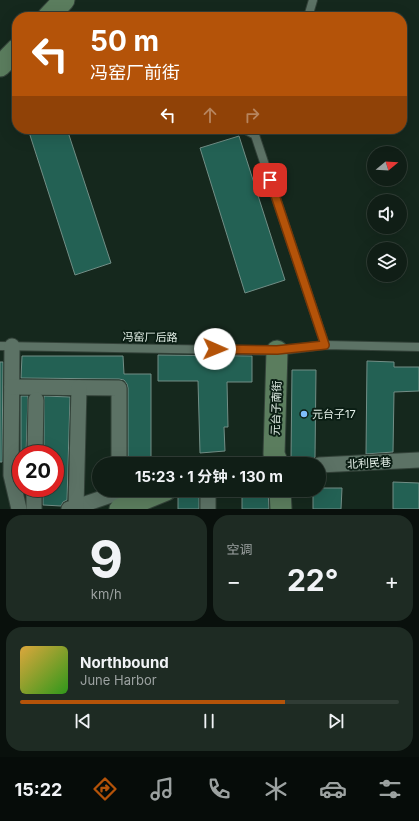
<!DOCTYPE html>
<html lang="zh">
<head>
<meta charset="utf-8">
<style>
  :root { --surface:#101e16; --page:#1e2b23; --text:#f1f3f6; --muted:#9ca2a1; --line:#303c35; --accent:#b45309 }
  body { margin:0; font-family:Inter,"Noto Sans SC",sans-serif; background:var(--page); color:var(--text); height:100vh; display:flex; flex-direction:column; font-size:15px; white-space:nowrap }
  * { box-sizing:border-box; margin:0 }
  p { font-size:13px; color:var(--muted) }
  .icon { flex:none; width:22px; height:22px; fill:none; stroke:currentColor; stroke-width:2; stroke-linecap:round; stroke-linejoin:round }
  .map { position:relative; height:509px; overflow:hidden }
  .side { display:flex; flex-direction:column; gap:6px; padding:6px; background:#09100c; flex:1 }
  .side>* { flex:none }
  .hud { position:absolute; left:12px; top:12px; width:395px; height:122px; border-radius:16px; box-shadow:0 4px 16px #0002,0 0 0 1px var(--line); background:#b45309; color:#fff; overflow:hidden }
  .needle { width:26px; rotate:72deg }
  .buttons { position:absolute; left:367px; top:146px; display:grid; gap:8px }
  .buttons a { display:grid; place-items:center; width:40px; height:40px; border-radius:50%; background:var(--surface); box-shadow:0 4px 16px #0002,0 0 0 1px var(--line); font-size:20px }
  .speed { position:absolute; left:12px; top:445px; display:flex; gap:8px; font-size:20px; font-weight:700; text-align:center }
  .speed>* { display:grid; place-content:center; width:52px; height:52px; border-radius:50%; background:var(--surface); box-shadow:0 4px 16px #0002,0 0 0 1px var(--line); line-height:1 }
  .speed .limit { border:6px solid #d22; background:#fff; color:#111 }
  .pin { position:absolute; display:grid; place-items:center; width:34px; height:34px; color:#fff; margin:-17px; border-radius:8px; box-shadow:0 2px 6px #0006 }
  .me { position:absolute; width:44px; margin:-22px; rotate:91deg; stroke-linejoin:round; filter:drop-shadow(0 0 3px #0008) }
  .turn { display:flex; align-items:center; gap:14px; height:84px; padding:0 12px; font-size:18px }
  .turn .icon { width:52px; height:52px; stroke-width:2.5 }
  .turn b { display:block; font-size:28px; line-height:34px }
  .lanes { display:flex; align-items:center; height:38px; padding:0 12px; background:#0003; justify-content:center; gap:20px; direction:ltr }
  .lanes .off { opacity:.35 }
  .big { font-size:30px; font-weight:700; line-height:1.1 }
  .side .tile { flex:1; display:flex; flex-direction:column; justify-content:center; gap:6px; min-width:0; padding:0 14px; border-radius:16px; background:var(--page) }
  .side .dial { align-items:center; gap:0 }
  .dial b { font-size:52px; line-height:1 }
  .song { display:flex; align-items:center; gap:12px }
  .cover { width:48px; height:48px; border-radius:6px; background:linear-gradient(135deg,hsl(40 70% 55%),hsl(110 70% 35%)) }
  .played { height:4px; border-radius:2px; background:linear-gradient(90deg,var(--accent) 70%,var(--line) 70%) }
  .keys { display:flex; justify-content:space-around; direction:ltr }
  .heat { display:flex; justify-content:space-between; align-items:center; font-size:22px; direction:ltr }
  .side .tiles { flex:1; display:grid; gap:6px; grid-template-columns:1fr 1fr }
  .tile:last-child { grid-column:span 2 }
  .trip { position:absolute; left:92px; top:457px; width:234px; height:40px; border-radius:20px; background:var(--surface); box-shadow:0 4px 16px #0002,0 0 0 1px var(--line); font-weight:700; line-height:40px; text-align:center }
  .menu { display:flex; height:64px; justify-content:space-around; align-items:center; background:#060c09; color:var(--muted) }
  .menu .icon { width:28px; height:28px }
  .menu .current { color:var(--accent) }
  .menu b { font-size:18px; color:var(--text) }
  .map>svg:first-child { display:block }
</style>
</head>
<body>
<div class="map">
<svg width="419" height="509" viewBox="0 0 419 509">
  <rect width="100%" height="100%" fill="#15281d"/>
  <!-- building -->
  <g fill="#236154" stroke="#728e86">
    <path d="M28,129H67L111,263L75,275Z"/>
    <path d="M239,136L285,280L245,293L200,148Z"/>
    <path d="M158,355L252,356V382H227L228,427H224L225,451L200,453L198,381H158Z"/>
    <path d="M22,356H123L124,374H151V464H128V388L127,384L124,380L119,379L21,378Z"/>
    <path d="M367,361L394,362V367H419V391L394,392L393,452L366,454Z"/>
    <path d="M0,362H3L2,462H0Z"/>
    <path d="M292,370H316L315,457L313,459H291Z"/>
    <path d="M21,396H28L26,454H21V462Z"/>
    <path d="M44,396L70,397L67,500L63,502L61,506L43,505V488H55V454H44Z"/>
    <path d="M393,482L419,483V509H393Z"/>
    <path d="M319,488H342L341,509H313V490H319Z"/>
    <rect x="178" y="490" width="21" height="19"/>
    <path d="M242,490H268L269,509H242Z"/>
  </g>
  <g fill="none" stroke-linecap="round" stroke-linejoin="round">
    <!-- lane casing -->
    <g stroke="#334239" stroke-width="10">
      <g id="lane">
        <path d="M308,17L313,0"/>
        <path d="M244,129L255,135L325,345"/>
        <path d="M0,346L277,351L325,345L419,347"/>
      </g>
    </g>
    <!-- street casing -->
    <g stroke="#334239" stroke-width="17">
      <g id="street">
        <path d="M12,346L11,475L19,509"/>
        <path d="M12,387L119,388V464"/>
        <path d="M35,454L36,400"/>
        <path d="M319,465L419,460"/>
        <path d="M208,490V509"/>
        <path d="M76,507L120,492L119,490"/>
        <path d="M34,509V488"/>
        <path d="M69,509L76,507L79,388"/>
      </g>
    </g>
    <!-- secondary casing -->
    <g stroke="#334239" stroke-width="23">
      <g id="secondary">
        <path d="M48,17L64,0"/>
        <path d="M0,66L17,49"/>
        <path d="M277,351L274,454L278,464"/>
        <path d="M280,490L281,509"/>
        <path d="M120,509L166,490"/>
      </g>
    </g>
    <!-- lane -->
    <use href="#lane" stroke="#5c7265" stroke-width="8"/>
    <!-- street -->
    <use href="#street" stroke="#5c7265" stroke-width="15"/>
    <!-- secondary -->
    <use href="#secondary" stroke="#5b7d5e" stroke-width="21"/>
  </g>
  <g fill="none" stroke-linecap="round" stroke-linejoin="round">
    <!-- route casing -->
    <g stroke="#753606" stroke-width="10">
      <path id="route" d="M215,349L277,350L325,345L270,180"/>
    </g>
    <!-- route -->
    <use href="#route" stroke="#b45309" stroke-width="7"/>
  </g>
  <!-- markers -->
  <circle fill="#7fbdfa" stroke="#0b1e14" stroke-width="1.5" cx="304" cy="414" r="4"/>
  <g text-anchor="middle" stroke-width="4" stroke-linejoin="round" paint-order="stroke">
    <!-- street labels -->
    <g font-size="11" fill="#e5f1e9" stroke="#0b1e14">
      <text transform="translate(150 337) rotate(1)" y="4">冯窑厂后路</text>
      <text transform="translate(276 408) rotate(-88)" y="4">元台子南街</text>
      <text transform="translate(369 463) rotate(-3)" y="4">北利民巷</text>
    </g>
    <!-- poi labels -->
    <g font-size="11" fill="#e5f1e9" stroke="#0b1e14" text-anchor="start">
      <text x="312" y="418">元台子17</text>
    </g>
  </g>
</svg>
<div class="buttons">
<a><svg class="needle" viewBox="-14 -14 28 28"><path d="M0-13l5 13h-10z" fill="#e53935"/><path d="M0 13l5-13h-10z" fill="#9ca2a1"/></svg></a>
<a><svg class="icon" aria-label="sound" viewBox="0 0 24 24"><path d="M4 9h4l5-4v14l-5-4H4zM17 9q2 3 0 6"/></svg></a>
<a><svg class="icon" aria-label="layers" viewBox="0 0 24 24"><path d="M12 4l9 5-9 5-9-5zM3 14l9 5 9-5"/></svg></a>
</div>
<div class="speed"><div class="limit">20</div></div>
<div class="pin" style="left:270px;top:180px;background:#d93025"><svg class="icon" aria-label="arrive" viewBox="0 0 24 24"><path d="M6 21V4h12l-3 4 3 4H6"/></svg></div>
<svg class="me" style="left:215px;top:349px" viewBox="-20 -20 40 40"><circle r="19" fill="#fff"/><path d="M0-13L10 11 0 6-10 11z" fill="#b45309"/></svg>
<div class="trip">15:23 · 1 分钟 · 130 m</div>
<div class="hud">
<div class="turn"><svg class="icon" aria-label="left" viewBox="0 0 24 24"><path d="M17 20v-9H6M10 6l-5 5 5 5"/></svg><div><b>50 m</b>冯窑厂前街</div></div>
<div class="lanes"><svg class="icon" aria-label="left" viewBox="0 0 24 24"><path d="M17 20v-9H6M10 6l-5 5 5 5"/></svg><svg class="icon off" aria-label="ahead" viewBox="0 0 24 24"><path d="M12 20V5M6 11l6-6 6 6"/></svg><svg class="icon off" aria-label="right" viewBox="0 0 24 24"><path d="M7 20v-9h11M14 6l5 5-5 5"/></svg></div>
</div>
</div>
<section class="side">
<div class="tiles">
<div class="tile dial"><b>9</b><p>km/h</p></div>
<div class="tile"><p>空调</p>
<div class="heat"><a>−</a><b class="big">22°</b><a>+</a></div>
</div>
<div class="tile">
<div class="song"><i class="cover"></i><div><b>Northbound</b><p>June Harbor</p></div></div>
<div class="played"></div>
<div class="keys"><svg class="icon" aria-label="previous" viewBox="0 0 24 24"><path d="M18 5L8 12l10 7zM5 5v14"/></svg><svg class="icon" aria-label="pause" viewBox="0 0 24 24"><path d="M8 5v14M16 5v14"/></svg><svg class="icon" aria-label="next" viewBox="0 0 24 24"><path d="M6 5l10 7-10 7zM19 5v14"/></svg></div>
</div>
</div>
</section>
<nav class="menu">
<b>15:22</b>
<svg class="icon current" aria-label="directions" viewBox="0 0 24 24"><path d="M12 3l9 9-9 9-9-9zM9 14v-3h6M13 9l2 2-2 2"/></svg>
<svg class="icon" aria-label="music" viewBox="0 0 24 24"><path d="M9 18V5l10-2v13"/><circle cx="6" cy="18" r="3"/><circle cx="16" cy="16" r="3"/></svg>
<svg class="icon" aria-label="phone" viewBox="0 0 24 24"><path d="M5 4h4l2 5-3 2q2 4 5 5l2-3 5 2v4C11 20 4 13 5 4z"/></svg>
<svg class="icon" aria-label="climate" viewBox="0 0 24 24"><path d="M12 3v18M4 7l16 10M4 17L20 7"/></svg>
<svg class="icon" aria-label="car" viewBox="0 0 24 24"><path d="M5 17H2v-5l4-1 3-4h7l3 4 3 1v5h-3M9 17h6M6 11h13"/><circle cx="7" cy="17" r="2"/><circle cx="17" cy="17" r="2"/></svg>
<svg class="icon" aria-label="filters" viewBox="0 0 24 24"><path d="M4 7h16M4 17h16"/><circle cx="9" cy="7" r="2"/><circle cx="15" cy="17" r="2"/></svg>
</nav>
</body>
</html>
